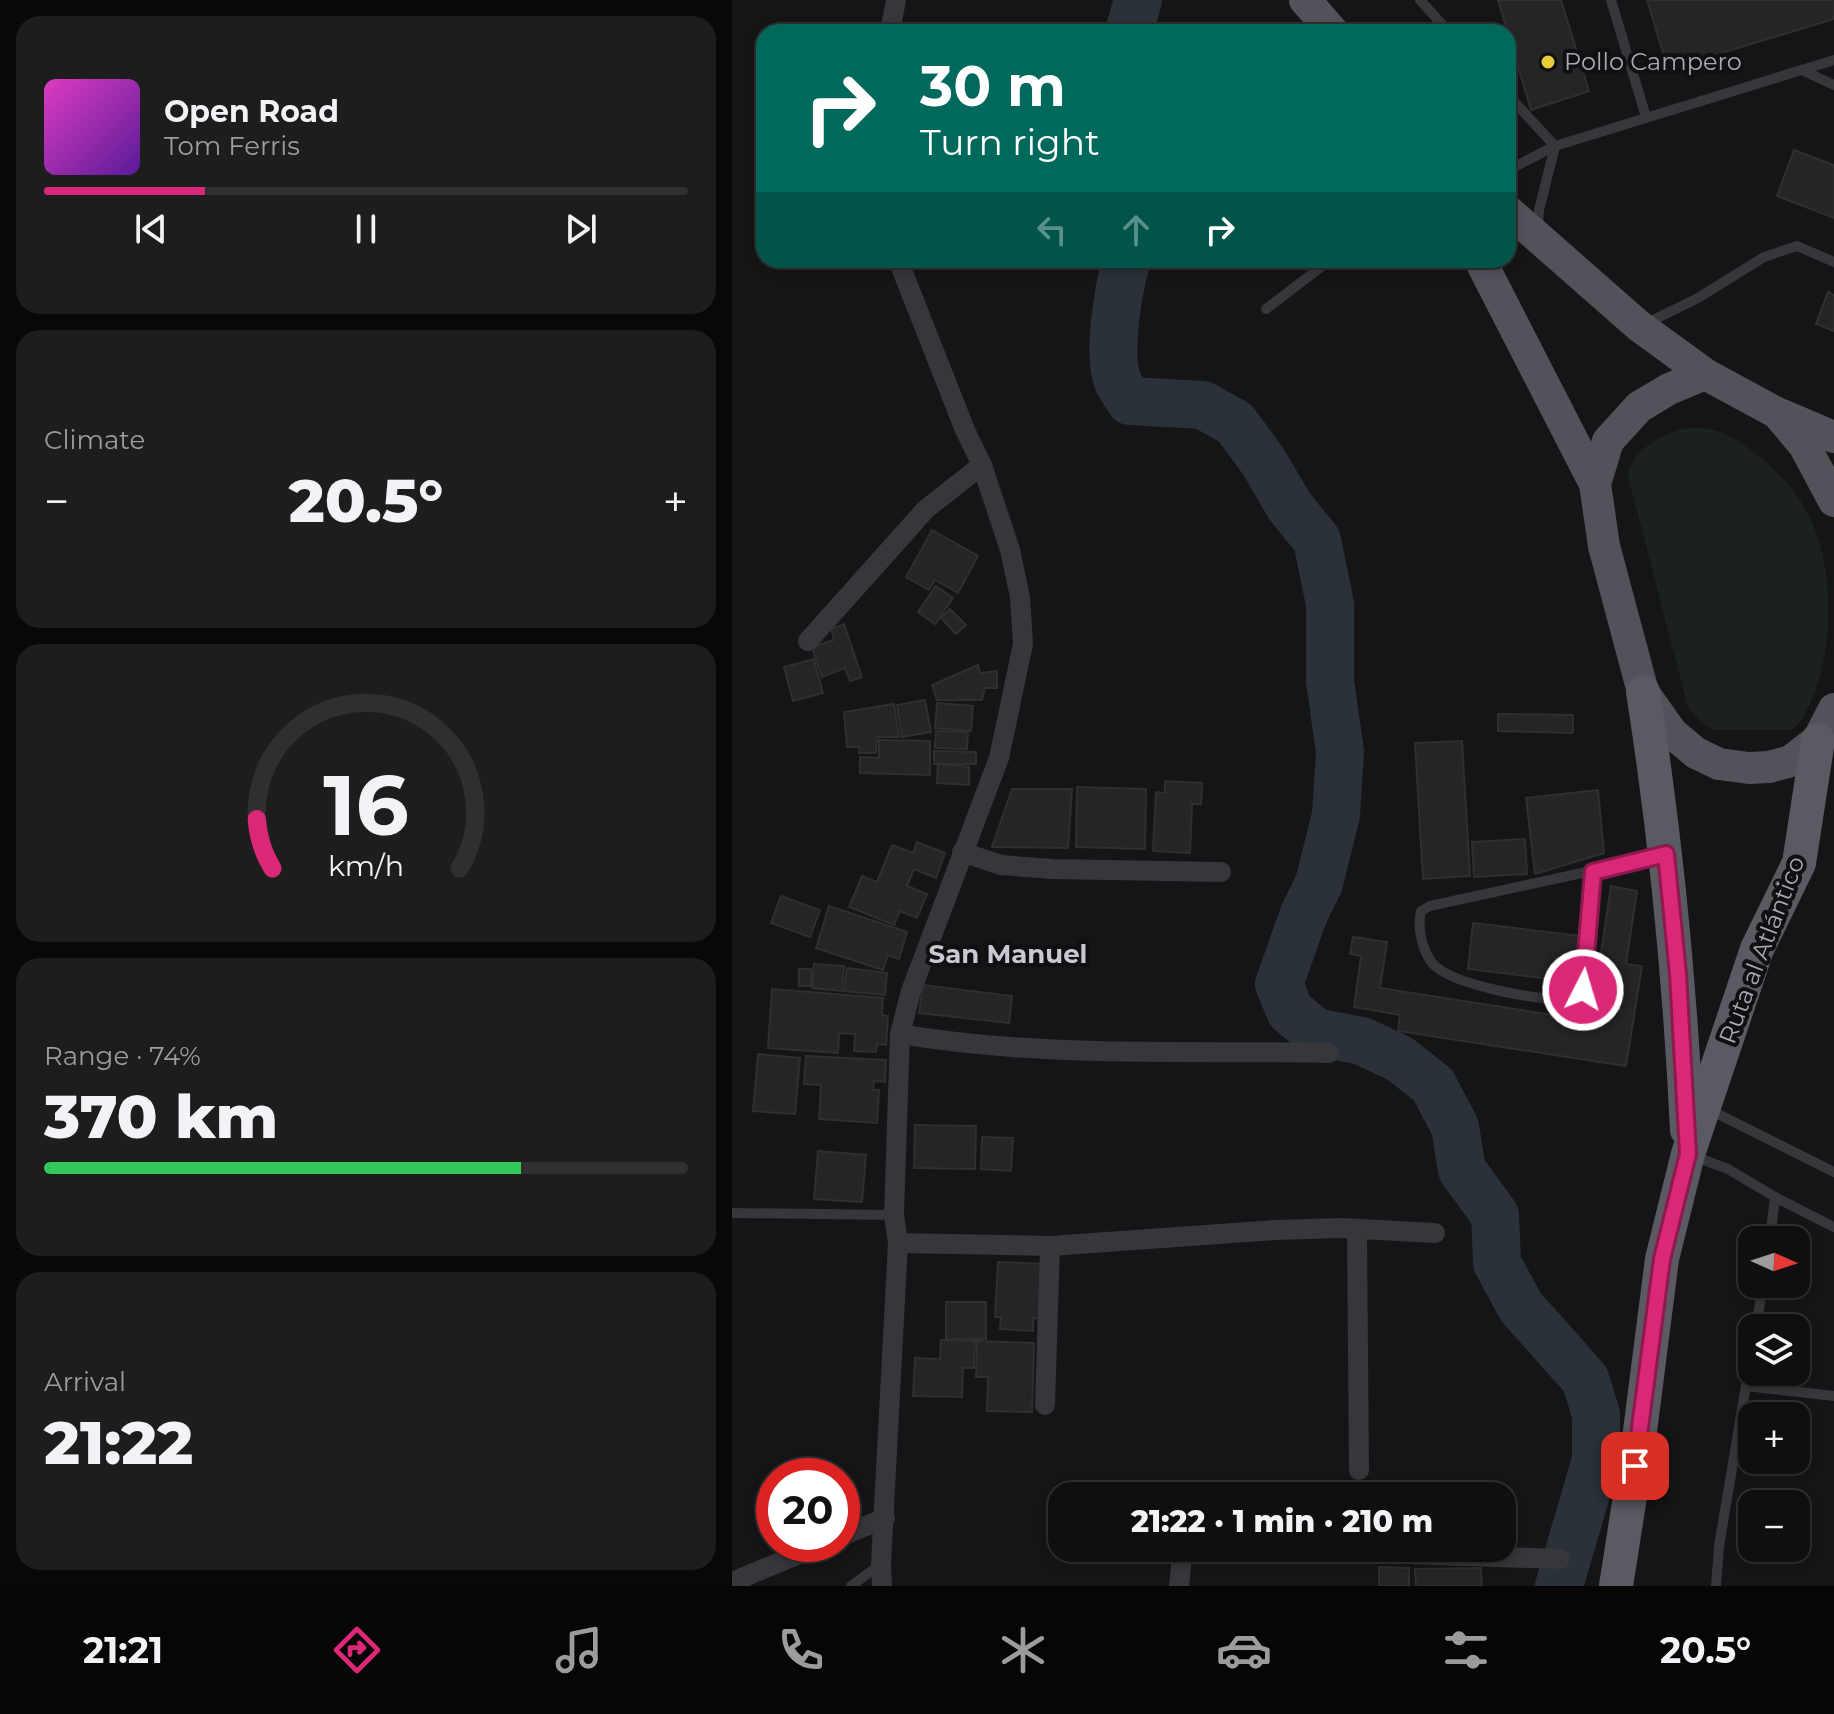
<!DOCTYPE html>
<html lang="en">
<head>
<meta charset="utf-8">
<style>
  :root { --surface:#100f10; --page:#1e1d1e; --text:#f1f3f6; --muted:#9c9c9f; --line:#302f30; --accent:#db2777 }
  body { margin:0; font-family:Montserrat,sans-serif; background:var(--page); color:var(--text); height:100vh; display:flex; flex-direction:column; font-size:30px; white-space:nowrap }
  * { box-sizing:border-box; margin:0 }
  p { font-size:26px; color:var(--muted) }
  .icon { flex:none; width:44px; height:44px; fill:none; stroke:currentColor; stroke-width:2; stroke-linecap:round; stroke-linejoin:round }
  .map { position:relative; flex:1; overflow:hidden }
  .drawer { display:flex; flex-direction:column; gap:16px; padding:16px; background:#090809; width:732px }
  .drawer>* { flex:none }
  .top-card { position:absolute; left:24px; top:24px; width:760px; height:244px; border-radius:24px; box-shadow:0 4px 12px #0003,0 0 0 2px var(--line); background:#00695c; color:#fff; overflow:hidden }
  .needle { width:52px; rotate:93deg }
  .tools { position:absolute; left:1006px; top:1226px; display:grid; gap:16px }
  .tools a { display:grid; place-items:center; width:72px; height:72px; border-radius:16px; background:var(--surface); box-shadow:0 4px 12px #0003,0 0 0 2px var(--line); font-size:40px }
  .speed { position:absolute; left:24px; top:1458px; display:flex; gap:16px; font-size:40px; font-weight:700; text-align:center }
  .speed>* { display:grid; place-content:center; width:104px; height:104px; border-radius:50%; background:var(--surface); box-shadow:0 4px 12px #0003,0 0 0 2px var(--line); line-height:1 }
  .speed .limit { border:12px solid #d22; background:#fff; color:#111 }
  .pin { position:absolute; display:grid; place-items:center; width:68px; height:68px; color:#fff; margin:-34px; border-radius:16px; box-shadow:0 4px 12px #0006 }
  .me { position:absolute; width:88px; margin:-44px; rotate:5deg; stroke-linejoin:round; filter:drop-shadow(0 0 6px #0008) }
  .turn { display:flex; align-items:center; gap:28px; height:168px; padding:0 32px; font-size:36px }
  .turn .icon { width:104px; height:104px; stroke-width:2.5 }
  .turn b { display:block; font-size:56px; line-height:68px }
  .lanes { display:flex; align-items:center; height:76px; padding:0 32px; background:#0003; justify-content:center; gap:40px; direction:ltr }
  .lanes .off { opacity:.35 }
  .big { font-size:60px; font-weight:800; line-height:1.1 }
  .drawer .tile { flex:1; display:flex; flex-direction:column; justify-content:center; gap:12px; min-width:0; padding:0 28px; border-radius:24px; background:var(--page) }
  .drawer .dial { align-items:center; gap:0 }
  .dial svg { height:208px; overflow:visible; fill:none; stroke:var(--line); stroke-width:7; stroke-linecap:round; text-anchor:middle }
  .dial text { fill:var(--text); stroke:none }
  .song { display:flex; align-items:center; gap:24px }
  .cover { width:96px; height:96px; border-radius:12px; background:linear-gradient(135deg,hsl(310 70% 55%),hsl(270 70% 35%)) }
  .played { height:8px; border-radius:4px; background:linear-gradient(90deg,var(--accent) 25%,var(--line) 25%) }
  .keys { display:flex; justify-content:space-around; direction:ltr }
  .heat { display:flex; justify-content:space-between; align-items:center; font-size:44px; direction:ltr }
  .charge { height:12px; border-radius:6px; background:linear-gradient(90deg,#34c759 74%,var(--line) 0) }
  .trip { position:absolute; left:316px; top:1482px; width:468px; height:80px; border-radius:24px; background:var(--surface); box-shadow:0 4px 12px #0003,0 0 0 2px var(--line); font-weight:800; line-height:80px; text-align:center }
  .tabs { display:flex; height:128px; justify-content:space-around; align-items:center; background:#060606; color:var(--muted) }
  .tabs .icon { width:56px; height:56px }
  .tabs .current { color:var(--accent) }
  .tabs b { font-size:36px; color:var(--text) }
  main { display:flex; flex:1; min-height:0 }
  .map>svg:first-child { display:block }
</style>
</head>
<body>
<main>
<section class="drawer">
<div class="tile">
<div class="song"><i class="cover"></i><div><b>Open Road</b><p>Tom Ferris</p></div></div>
<div class="played"></div>
<div class="keys"><svg class="icon" aria-label="previous" viewBox="0 0 24 24"><path d="M18 5L8 12l10 7zM5 5v14"/></svg><svg class="icon" aria-label="pause" viewBox="0 0 24 24"><path d="M8 5v14M16 5v14"/></svg><svg class="icon" aria-label="next" viewBox="0 0 24 24"><path d="M6 5l10 7-10 7zM19 5v14"/></svg></div>
</div>
<div class="tile"><p>Climate</p>
<div class="heat"><a>−</a><b class="big">20.5°</b><a>+</a></div>
</div>
<div class="tile dial"><svg viewBox="0 0 100 80">
<path d="M14 69A42 42 0 1 1 86 69"/>
<path d="M14 69A42 42 0 0 1 8 50" stroke="#db2777"/>
<text x="50" y="56" font-size="32" font-weight="700">16</text>
<text x="50" y="72" font-size="11">km/h</text>
</svg></div>
<div class="tile"><p>Range · 74%</p><b class="big">370 km</b><div class="charge"></div></div>
<div class="tile"><p>Arrival</p><b class="big">21:22</b></div>
</section>
<div class="map">
<svg width="1102" height="1586" viewBox="0 0 1102 1586">
  <rect width="100%" height="100%" fill="#151416"/>
  <!-- green -->
  <path fill="#1b211d" d="M954,428C961,428 970,427 978,429C995,432 1008,442 1021,452C1043,468 1061,486 1074,510C1102,560 1102,636 1084,689C1078,703 1072,722 1059,730H981L969,722L956,708L896,476C901,449 929,434 954,428Z"/>
  <g fill="none" stroke-linecap="round" stroke-linejoin="round">
    <!-- river -->
    <g stroke="#2b3139" stroke-width="48">
      <path d="M397,32L406,0"/>
      <path d="M395,260C386,288 376,351 385,379C387,386 394,394 398,401L471,405L503,423L531,461L558,507L585,540L598,604V681L608,752L604,815L587,883L572,914L547,984L558,1011L583,1032L630,1041L668,1059L701,1085L723,1127L730,1170L763,1215L765,1263L789,1307L853,1379L864,1414V1460L827,1586"/>
    </g>
  </g>
  <!-- building -->
  <g fill="#252527" stroke="#2f2f32" stroke-width="2">
    <path d="M766,0H829L857,91L799,110Z"/>
    <path d="M915,0H1102V19L936,69Z"/>
    <path d="M1062,150L1102,165V218L1045,196Z"/>
    <path d="M1096,292L1102,295V331L1084,324Z"/>
    <path d="M200,530L246,556L226,593L203,580L197,590L174,577Z"/>
    <path d="M204,586L221,598L203,624L186,612Z"/>
    <path d="M218,609L234,625L224,634L209,618Z"/>
    <path d="M112,624L130,677L118,681L113,668L90,677L80,647L102,640L99,629Z"/>
    <path d="M82,659L91,693L61,701L52,667Z"/>
    <path d="M246,665L248,673L265,671V688H253L250,700H205L200,685Z"/>
    <path d="M193,700L199,732L170,737L165,705Z"/>
    <path d="M205,703L241,706L239,731L203,728Z"/>
    <path d="M162,704L167,737H145L144,753H127L128,747H115L112,712Z"/>
    <path d="M766,714L841,715V733L766,731Z"/>
    <path d="M204,731L236,732L235,749L203,748Z"/>
    <path d="M147,740L198,741V775L128,773V757L147,758Z"/>
    <path d="M730,741L738,876L691,879L683,743Z"/>
    <path d="M202,751L244,752V764H202Z"/>
    <path d="M206,764L237,767V785L205,783Z"/>
    <path d="M433,781L470,783L469,804H460L458,853L421,851L424,792L433,793Z"/>
    <path d="M345,787L414,789L413,849L344,847Z"/>
    <path d="M280,789H340L336,848L260,847Z"/>
    <path d="M866,790L872,853L803,874L794,798Z"/>
    <path d="M793,839L795,874L742,877L740,842Z"/>
    <path d="M185,842L213,853L204,878L182,869L175,886L195,894L185,918L168,911L162,925L117,907L130,876L145,882L160,845L181,853Z"/>
    <path d="M879,886L905,891L894,964L910,966L894,1066L666,1031L668,1015L622,1007L629,956L618,954L621,937L655,942L648,988L859,1021Z"/>
    <path d="M49,896L88,910L78,937L39,923Z"/>
    <path d="M97,906L175,932L167,959L156,955L151,970L84,948Z"/>
    <path d="M741,923L849,936L843,982L736,969Z"/>
    <path d="M82,964L112,966L110,991L80,988Z"/>
    <path d="M115,968L155,973L153,995L112,991Z"/>
    <rect x="67" y="969" width="12" height="17"/>
    <path d="M191,985L280,996L277,1023L187,1013Z"/>
    <path d="M40,989L151,998L150,1015L156,1016L154,1045L145,1044L144,1052L122,1051L123,1034L107,1033L106,1053L36,1048Z"/>
    <path d="M26,1054L68,1058L63,1114L21,1111Z"/>
    <path d="M74,1056L154,1060L153,1082L142,1081L141,1090H147L145,1123L87,1119L89,1085L72,1084Z"/>
    <path d="M183,1125L244,1126L243,1169L182,1168Z"/>
    <path d="M250,1137L281,1138L279,1171L249,1169Z"/>
    <path d="M86,1151L134,1155L130,1202L82,1199Z"/>
    <path d="M266,1262L313,1264L309,1319L301,1318V1331L268,1329L269,1317H263Z"/>
    <rect x="214" y="1302" width="40" height="37"/>
    <path d="M209,1340L243,1341L242,1368H231L230,1397L181,1396L183,1358L208,1359Z"/>
    <path d="M245,1341L302,1343L300,1412L255,1411L256,1377H244Z"/>
    <path d="M647,1567L677,1568V1586H647Z"/>
    <path d="M749,1568L750,1586H684L683,1569Z"/>
  </g>
  <g fill="none" stroke-linecap="round" stroke-linejoin="round">
    <!-- service -->
    <g stroke="#36363b" stroke-width="10">
      <path d="M688,0L717,32"/>
      <path d="M879,0L914,117"/>
      <path d="M1070,70L1102,85"/>
      <path d="M776,95L823,146"/>
      <path d="M776,170L823,146L1102,60"/>
      <path d="M806,228L807,210L823,146"/>
      <path d="M534,309L598,260"/>
      <path d="M915,323L966,298L1032,257L1065,246L1102,262"/>
      <path d="M861,872L851,990L844,1000C814,1002 721,986 701,964C690,951 685,927 689,911L698,906L928,856"/>
      <path d="M976,1109L1102,1172"/>
      <path d="M961,1156L996,1169L1043,1197L1038,1240"/>
      <path d="M1043,1197L1102,1227"/>
      <path d="M0,1213L162,1215"/>
      <path d="M1024,1328L1031,1284"/>
      <path d="M1014,1386L1102,1396"/>
      <path d="M119,1586L149,1564"/>
      <path d="M984,1586L987,1546L1020,1350"/>
    </g>
    <!-- minor -->
    <g stroke="#36363b" stroke-width="20">
      <path d="M158,32L164,0"/>
      <path d="M76,641L194,509L250,465"/>
      <path d="M230,852L269,865L320,869L489,872"/>
      <path d="M168,1034C309,1058 454,1050 597,1053"/>
      <path d="M625,1231L627,1470"/>
      <path d="M166,1243L318,1246L543,1230L610,1228L703,1233"/>
      <path d="M313,1405L318,1246"/>
      <path d="M110,1536L153,1518"/>
      <path d="M496,1548L828,1559"/>
      <path d="M0,1582L91,1544"/>
      <path d="M150,1586L149,1564L166,1243L162,1215L168,1034L179,991L267,758L291,644L288,597L278,550L250,465L233,430L166,260"/>
      <path d="M447,1586L451,1548"/>
    </g>
    <!-- primary -->
    <g stroke="#52525a" stroke-width="32">
      <path d="M573,0L601,32"/>
      <path d="M776,211L907,326L973,374"/>
      <path d="M748,260L863,484"/>
      <path d="M1050,415L1102,437"/>
      <path d="M1102,501L1072,445L1045,413L973,374L937,389L907,407L876,441L863,484L872,546L911,692L940,733L964,753L987,764L1017,768L1037,767L1059,761L1086,740L1102,709"/>
    </g>
    <!-- trunk -->
    <g stroke="#5a5a63" stroke-width="34">
      <path d="M911,692C934,838 948,983 955,1130"/>
      <path d="M884,1586L907,1439L930,1259L956,1154L1025,949L1067,863L1086,740"/>
    </g>
  </g>
  <g fill="none" stroke-linecap="round" stroke-linejoin="round">
    <!-- route casing -->
    <g stroke="#8e194d" stroke-width="20">
      <path id="route" d="M851,990L861,872L934,854L946,974L956,1154L930,1259L903,1466"/>
    </g>
    <!-- route -->
    <use href="#route" stroke="#db2777" stroke-width="14"/>
  </g>
  <!-- markers -->
  <circle fill="#e9cc3a" stroke="#100f11" stroke-width="3" cx="816" cy="62" r="8"/>
  <g text-anchor="middle" stroke-width="8" stroke-linejoin="round" paint-order="stroke">
    <!-- poi labels -->
    <g font-size="24" fill="#a7a9b6" stroke="#100f11" text-anchor="start">
      <text x="832" y="70">Pollo Campero</text>
    </g>
    <!-- street labels -->
    <g font-size="24" fill="#a7a9b6" stroke="#100f11">
      <text transform="translate(1030 950) rotate(-69)" y="8">Ruta al Atlántico</text>
    </g>
    <!-- neighbourhood labels -->
    <g font-size="26" font-weight="bold" fill="#c8c9d2" stroke="#100f11">
      <text x="276" y="963">San Manuel</text>
    </g>
  </g>
</svg>
<div class="tools">
<a><svg class="needle" viewBox="-14 -14 28 28"><path d="M0-13l5 13h-10z" fill="#e53935"/><path d="M0 13l5-13h-10z" fill="#9c9c9f"/></svg></a>
<a><svg class="icon" aria-label="layers" viewBox="0 0 24 24"><path d="M12 4l9 5-9 5-9-5zM3 14l9 5 9-5"/></svg></a>
<a>+</a>
<a>−</a>
</div>
<div class="speed"><div class="limit">20</div></div>
<div class="pin" style="left:903px;top:1466px;background:#d93025"><svg class="icon" aria-label="arrive" viewBox="0 0 24 24"><path d="M6 21V4h12l-3 4 3 4H6"/></svg></div>
<svg class="me" style="left:851px;top:990px" viewBox="-20 -20 40 40"><circle r="17" fill="#db2777" stroke="#fff" stroke-width="3"/><path d="M0-11L8 9 0 5-8 9z" fill="#fff"/></svg>
<div class="trip">21:22 · 1 min · 210 m</div>
<div class="top-card">
<div class="turn"><svg class="icon" aria-label="right" viewBox="0 0 24 24"><path d="M7 20v-9h11M14 6l5 5-5 5"/></svg><div><b>30 m</b>Turn right</div></div>
<div class="lanes"><svg class="icon off" aria-label="left" viewBox="0 0 24 24"><path d="M17 20v-9H6M10 6l-5 5 5 5"/></svg><svg class="icon off" aria-label="ahead" viewBox="0 0 24 24"><path d="M12 20V5M6 11l6-6 6 6"/></svg><svg class="icon" aria-label="right" viewBox="0 0 24 24"><path d="M7 20v-9h11M14 6l5 5-5 5"/></svg></div>
</div>
</div>
</main>
<nav class="tabs">
<b>21:21</b>
<svg class="icon current" aria-label="directions" viewBox="0 0 24 24"><path d="M12 3l9 9-9 9-9-9zM9 14v-3h6M13 9l2 2-2 2"/></svg>
<svg class="icon" aria-label="music" viewBox="0 0 24 24"><path d="M9 18V5l10-2v13"/><circle cx="6" cy="18" r="3"/><circle cx="16" cy="16" r="3"/></svg>
<svg class="icon" aria-label="phone" viewBox="0 0 24 24"><path d="M5 4h4l2 5-3 2q2 4 5 5l2-3 5 2v4C11 20 4 13 5 4z"/></svg>
<svg class="icon" aria-label="climate" viewBox="0 0 24 24"><path d="M12 3v18M4 7l16 10M4 17L20 7"/></svg>
<svg class="icon" aria-label="car" viewBox="0 0 24 24"><path d="M5 17H2v-5l4-1 3-4h7l3 4 3 1v5h-3M9 17h6M6 11h13"/><circle cx="7" cy="17" r="2"/><circle cx="17" cy="17" r="2"/></svg>
<svg class="icon" aria-label="filters" viewBox="0 0 24 24"><path d="M4 7h16M4 17h16"/><circle cx="9" cy="7" r="2"/><circle cx="15" cy="17" r="2"/></svg>
<b>20.5°</b>
</nav>
</body>
</html>
